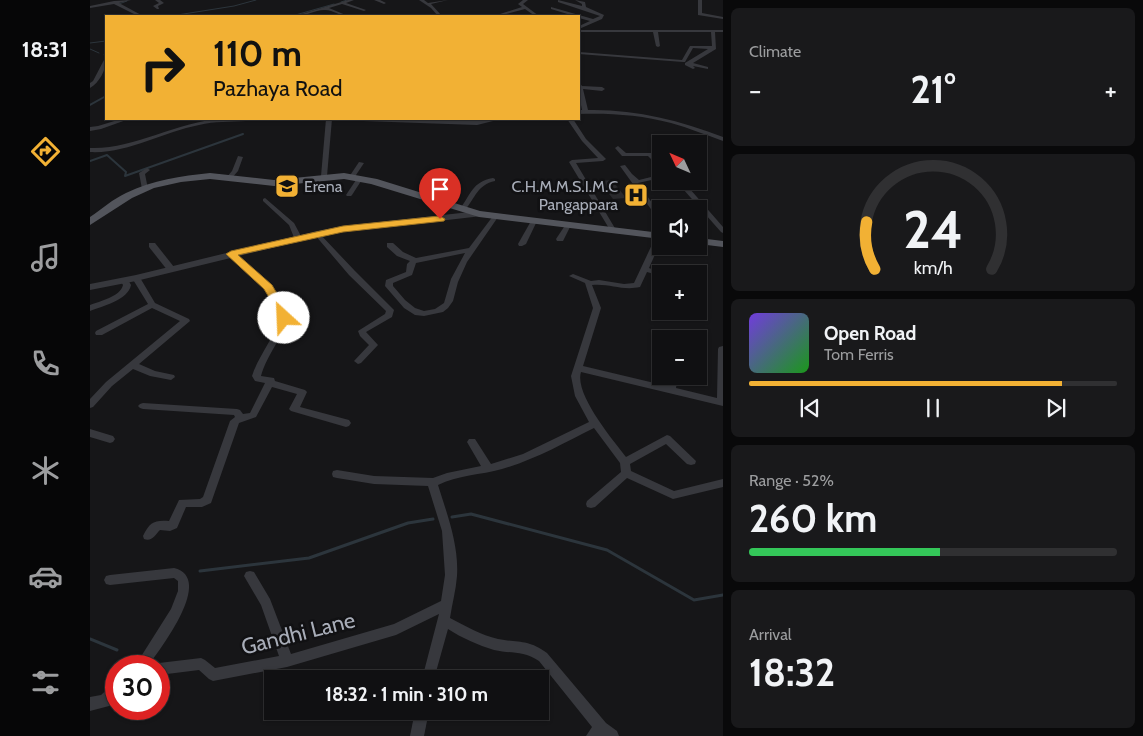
<!DOCTYPE html>
<html lang="en">
<head>
<meta charset="utf-8">
<style>
  :root { --surface:#101012; --page:#19191b; --text:#f1f3f6; --muted:#9c9d9f; --line:#303032; --accent:#f2b134 }
  body { margin:0; font-family:Cabin,sans-serif; background:var(--page); color:var(--text); height:100vh; display:flex; flex-direction:column; font-size:19px; white-space:nowrap }
  * { box-sizing:border-box; margin:0 }
  p { font-size:16px; color:var(--muted) }
  .icon { flex:none; width:28px; height:28px; fill:none; stroke:currentColor; stroke-width:2; stroke-linecap:round; stroke-linejoin:round }
  .map { position:relative; flex:1; overflow:hidden }
  .drawer { display:flex; flex-direction:column; gap:8px; padding:8px; background:#09090a; width:420px }
  .drawer>* { flex:none }
  .guide { position:absolute; left:15px; top:15px; width:475px; height:105px; border-radius:0px; box-shadow:0 1px 4px #0004,0 0 0 1px var(--line); background:#f2b134; color:#111; overflow:hidden }
  .needle { width:32px; rotate:314deg }
  .fabs { position:absolute; left:562px; top:135px; display:grid; gap:10px }
  .fabs a { display:grid; place-items:center; width:55px; height:55px; border-radius:0px; background:var(--surface); box-shadow:0 1px 4px #0004,0 0 0 1px var(--line); font-size:25px }
  .speed { position:absolute; left:15px; top:655px; display:flex; gap:10px; font-size:25px; font-weight:700; text-align:center }
  .speed>* { display:grid; place-content:center; width:65px; height:65px; border-radius:50%; background:var(--surface); box-shadow:0 1px 4px #0004,0 0 0 1px var(--line); line-height:1 }
  .speed .limit { border:8px solid #d22; background:#fff; color:#111 }
  .pin { position:absolute; display:grid; place-items:center; width:42px; height:42px; color:#fff; margin:-51px -21px; border-radius:50% 50% 50% 0; rotate:-45deg; box-shadow:0 0 5px #0007 }
  .pin .icon { rotate:45deg }
  .me { position:absolute; width:55px; margin:-28px; rotate:335deg; stroke-linejoin:round; filter:drop-shadow(0 0 4px #0008) }
  .turn { display:flex; align-items:center; gap:18px; height:105px; padding:0 25px; font-size:22px }
  .turn .icon { width:65px; height:65px; stroke-width:2.5 }
  .turn b { display:block; font-size:35px; line-height:42px }
  .big { font-size:38px; font-weight:800; line-height:1.1 }
  .drawer .card { flex:1; display:flex; flex-direction:column; justify-content:center; gap:8px; min-width:0; padding:0 18px; border-radius:8px; background:var(--page) }
  .drawer .dial { align-items:center; gap:0 }
  .dial svg { height:130px; overflow:visible; fill:none; stroke:var(--line); stroke-width:7; stroke-linecap:round; text-anchor:middle }
  .dial text { fill:var(--text); stroke:none }
  .song { display:flex; align-items:center; gap:15px }
  .cover { width:60px; height:60px; border-radius:8px; background:linear-gradient(135deg,hsl(260 70% 55%),hsl(120 70% 35%)) }
  .played { height:5px; border-radius:2px; background:linear-gradient(90deg,var(--accent) 85%,var(--line) 85%) }
  .keys { display:flex; justify-content:space-around; direction:ltr }
  .heat { display:flex; justify-content:space-between; align-items:center; font-size:28px; direction:ltr }
  .charge { height:8px; border-radius:4px; background:linear-gradient(90deg,#34c759 52%,var(--line) 0) }
  .trip { position:absolute; left:174px; top:670px; width:285px; height:50px; border-radius:0px; background:var(--surface); box-shadow:0 1px 4px #0004,0 0 0 1px var(--line); font-weight:800; line-height:50px; text-align:center }
  main { display:flex; flex:1; min-height:0 }
  .tab-bar { display:flex; flex-direction:column; width:90px; justify-content:space-around; align-items:center; background:#060607; color:var(--muted) }
  .tab-bar .icon { width:35px; height:35px }
  .tab-bar .selected { color:var(--accent) }
  .tab-bar b { font-size:22px; color:var(--text) }
  .map>svg:first-child { display:block }
</style>
</head>
<body>
<main>
<nav class="tab-bar">
<b>18:31</b>
<svg class="icon selected" aria-label="directions" viewBox="0 0 24 24"><path d="M12 3l9 9-9 9-9-9zM9 14v-3h6M13 9l2 2-2 2"/></svg>
<svg class="icon" aria-label="music" viewBox="0 0 24 24"><path d="M9 18V5l10-2v13"/><circle cx="6" cy="18" r="3"/><circle cx="16" cy="16" r="3"/></svg>
<svg class="icon" aria-label="phone" viewBox="0 0 24 24"><path d="M5 4h4l2 5-3 2q2 4 5 5l2-3 5 2v4C11 20 4 13 5 4z"/></svg>
<svg class="icon" aria-label="climate" viewBox="0 0 24 24"><path d="M12 3v18M4 7l16 10M4 17L20 7"/></svg>
<svg class="icon" aria-label="car" viewBox="0 0 24 24"><path d="M5 17H2v-5l4-1 3-4h7l3 4 3 1v5h-3M9 17h6M6 11h13"/><circle cx="7" cy="17" r="2"/><circle cx="17" cy="17" r="2"/></svg>
<svg class="icon" aria-label="filters" viewBox="0 0 24 24"><path d="M4 7h16M4 17h16"/><circle cx="9" cy="7" r="2"/><circle cx="15" cy="17" r="2"/></svg>
</nav>
<div class="map">
<svg width="633" height="736" viewBox="0 0 633 736">
  <rect width="100%" height="100%" fill="#161618"/>
  <g fill="none" stroke-linecap="round" stroke-linejoin="round">
    <!-- stream-far2 -->
    <g stroke="#2c353c" stroke-width="1">
      <path d="M251,2L257,0"/>
      <path d="M29,4L37,1"/>
      <path d="M81,16L144,6L166,0"/>
      <path d="M202,16L244,4"/>
      <path d="M0,43L16,41"/>
      <path d="M0,49L9,53"/>
      <path d="M14,55L16,56"/>
    </g>
    <!-- stream-far1 -->
    <g stroke="#2c353c" stroke-width="2">
      <path d="M0,105L16,96"/>
      <path d="M0,161L17,155L36,172L35,176L153,134"/>
    </g>
    <!-- stream -->
    <g stroke="#2c353c" stroke-width="3">
      <path d="M362,517L381,514L517,550L604,600L633,595"/>
      <path d="M110,571L219,558L318,523L343,519"/>
      <path d="M0,639L27,650"/>
    </g>
  </g>
  <!-- building -->
  <path fill="#29292c" d="M522,180L536,198L523,199L509,181Z"/>
  <g fill="none" stroke-linecap="round" stroke-linejoin="round">
    <!-- minor -->
    <g fill="#37383d" fill-rule="evenodd">
      <path d="M41,0L29,3L53,16H48L24,4L0,8V6L24,1Z"/>
      <path d="M65,0H70L74,3L68,6L69,9H67L63,6L69,3Z"/>
      <path d="M258,0H264L256,3L276,10L274,11L252,4L239,8L258,16C249,16 242,9 234,10C224,10 215,17 205,16Z"/>
      <path d="M284,0H290L296,3L294,4Z"/>
      <path d="M329,0H334L338,3L358,0L341,4L352,16H348L341,8Z"/>
      <path d="M433,0H438L433,4L449,16H445L435,9L409,16L407,15L432,7L428,4Z"/>
      <path d="M468,0L492,6V4L485,0L495,2L496,7L514,15L512,19L489,29V26L500,21L489,18V16H484L461,9V7L503,19L510,16L468,2Z"/>
      <path d="M608,0H612V13L633,17V19L608,15Z"/>
      <path d="M358,15H371L373,16H356Z"/>
      <path d="M489,30H633V32H625L626,49L603,63L618,67V69L603,66L605,68L603,69L595,65V63L618,49L603,48L595,62H593L489,54V52L592,60L600,46H622L621,32H568L570,46L568,47L566,46L563,32H489Z"/>
      <path d="M14,60H16C16,70 9,83 0,88V83L3,81Z"/>
      <path d="M489,82L492,86L512,87L515,89L512,91L493,89L498,110C544,109 589,120 633,137V141C616,135 599,128 581,123C551,115 520,113 489,114V110H492L489,95Z"/>
      <path d="M31,119H39L11,129L0,131V127L8,126Z"/>
      <path d="M130,119H159L156,121C141,122 125,121 109,125C73,132 37,154 0,152V148C41,150 87,122 130,119Z"/>
      <path d="M183,119H232L229,121H186Z"/>
      <path d="M236,119H242L237,176L234,178L231,176Z"/>
      <path d="M270,119C308,117 346,121 384,121C393,121 402,118 411,119L387,125L273,121Z"/>
      <path d="M477,119H483L496,139L516,159L513,161L486,163L526,230L525,231H521L520,230L479,162L482,160L508,158L492,141Z"/>
      <path d="M528,146L536,153H561L571,162V169L567,170L566,179L548,183L567,210L571,211V215L563,212L530,166L535,165L542,174L549,180L561,177V169L568,166L558,156H532L525,148Z"/>
      <path d="M148,156L153,157L148,171L141,179H137L136,178L142,171Z"/>
      <path d="M269,162L274,163L264,178H260L259,177Z"/>
      <path d="M57,168L60,170L55,174L58,189L55,191L52,189L49,173Z"/>
      <path d="M270,176L273,178L262,195L261,196H257L256,195L268,177Z"/>
      <path d="M403,178L405,179V181C387,185 386,197 375,210H371L370,209C381,194 382,182 403,178Z"/>
      <path d="M586,181H593L633,227V233L631,232Z"/>
      <path d="M175,198L204,223L212,238L211,240H205L199,225L173,201V199Z"/>
      <path d="M405,215L408,217L377,262L368,282L363,301L358,308L353,312L334,316L325,315L314,308L295,286L296,280L316,272L317,264L320,261L307,256L297,247V243H303L313,252L326,258L379,248L403,216ZM375,253L361,279L354,303L345,309L334,311L325,308L315,300L303,286V283L322,275L326,263Z"/>
      <path d="M444,219L447,221L436,244L432,246H429L428,244L441,221Z"/>
      <path d="M478,223L481,225L473,241H467L466,239L476,224Z"/>
      <path d="M227,232L229,233L265,271L304,310L302,317L276,332L288,345L271,363L268,364L264,361L279,345L270,336L268,331L295,314L296,311L259,275L225,235L223,234Z"/>
      <path d="M571,234V241L559,268L575,274H571V276L557,272L550,287C532,291 519,283 502,285L511,308L493,366L577,386L580,376H588L586,388L627,398L628,349L629,347L633,346V406L491,372C484,394 523,440 536,457L577,435L580,436L606,461L605,464L601,465L597,464L576,444L540,464L541,471L584,491L633,479V487L583,499L537,478L505,507L501,508L497,507L496,504L497,501L531,472L530,463L504,428C474,443 444,460 412,469C391,475 367,475 348,485C357,514 369,545 367,576C366,590 362,604 360,618C375,626 391,635 408,639C429,643 438,639 457,653L516,723L527,731L529,736H496L502,727L449,661C433,650 421,654 404,650C388,645 372,638 358,629L344,679H332L349,614L306,635L197,667L123,681L119,679L109,670L69,675V666H64L69,663L111,658L115,660L125,668L189,656L171,605L154,576L156,572L160,571L164,572L180,599L201,654L304,624L351,601L355,575L352,531L338,486L284,484L247,478L243,477L242,474L243,471L247,470L284,476L343,478L357,473L391,466L377,442L379,439H385L401,464L433,454L499,422L485,396L481,376L503,308L495,283L479,276L483,274L501,281L509,280L534,284L544,283L566,236Z"/>
      <path d="M59,243H65L84,267L85,269L84,271H78L59,247Z"/>
      <path d="M138,252H144L181,285L198,314C194,337 177,354 171,376L184,378L185,381L215,390L217,392L210,407L259,420L261,423L259,426L256,427L201,411L199,409L207,394L182,387L166,417L149,423L121,503L112,507H96L87,528L80,531L70,530C65,535 62,542 54,539L53,536C60,522 64,520 79,521L89,500L110,499L113,497L140,421L145,417L144,415L53,409L50,408L48,406L50,404L53,403L147,409L150,410L153,414L160,413L175,383L165,381L162,376C169,354 186,337 190,314L175,288L138,256Z"/>
      <path d="M43,276H49L65,303L99,319L100,321L49,364L65,371L84,375L85,377L81,380L60,376L43,369L22,386L3,407L0,408V399L16,382L90,321L62,308L12,335H6L5,333L6,331L58,304L42,278Z"/>
      <path d="M31,278H37L41,285C38,300 13,306 0,311V305C10,301 30,297 33,285L30,280Z"/>
      <path d="M0,429L23,436L25,439L23,442L20,443L0,437Z"/>
      <path d="M84,568C125,578 71,648 58,666H45L81,609L88,591V581L84,578L20,585L16,584L14,580L16,576L20,575Z"/>
      <path d="M26,685V699L19,706L0,711V697L11,695L21,686Z"/>
      <path d="M325,711H339L334,736H320Z"/>
    </g>
    <!-- tertiary -->
    <path fill="#37383d" fill-rule="evenodd" d="M389,211L392,212V216L253,232L227,237L46,281L0,290V284L46,275L227,231L253,226Z"/>
    <!-- primary -->
    <g fill="#53555c" fill-rule="evenodd">
      <path d="M120,173L184,180L254,173L287,179L390,211L571,233V239L389,217L281,184L254,179L184,186L120,179L91,182L64,188L42,198L0,225V217C12,209 23,199 36,193C63,180 91,176 120,173Z"/>
      <path d="M609,238L633,241V247L609,244Z"/>
    </g>
  </g>
  <!-- route -->
  <path fill="#f2b134" stroke="#9d7322" d="M350,216L355,219L354,221L253,232L148,255L182,285L199,314L197,320L194,321L188,318L189,314L174,289L136,254L141,251L253,226Z"/>
  <!-- icons -->
  <defs>
    <g id="school-square" transform="scale(1.25)"><rect x="-9" y="-9" width="18" height="18" rx="4" fill="#f2b134" stroke="#111113"/><path d="M0-5L7-2L0 1L-7-2ZM-4 1L0 2.5L4 1V4Q0 6-4 4Z" fill="#111"/></g>
    <g id="hospital-square" transform="scale(1.25)"><rect x="-9" y="-9" width="18" height="18" rx="4" fill="#f2b134" stroke="#111113"/><path d="M-5-5h3v3.5h4V-5h3V5h-3V1.5h-4V5h-3Z" fill="#111"/></g>
  </defs>
  <g fill-rule="evenodd">
    <use href="#school-square" x="197" y="186"/>
    <use href="#hospital-square" x="546" y="195"/>
  </g>
  <g text-anchor="middle" stroke-width="5" stroke-linejoin="round" paint-order="stroke">
    <!-- far-poi labels -->
    <g font-size="16" fill="#a8adb8" stroke="#111113" text-anchor="start">
      <text x="214" y="192">Erena</text>
      <text x="528" y="192" text-anchor="end">C.H.M.M.S.I.M.C<tspan x="528" dy="18">Pangappara</tspan></text>
    </g>
    <!-- near-street labels -->
    <g font-size="22" fill="#a8adb8" stroke="#111113">
      <text transform="translate(208 633) rotate(-14)" y="8">Gandhi Lane</text>
    </g>
  </g>
</svg>
<div class="fabs">
<a><svg class="needle" viewBox="-14 -14 28 28"><path d="M0-13l5 13h-10z" fill="#e53935"/><path d="M0 13l5-13h-10z" fill="#9c9d9f"/></svg></a>
<a><svg class="icon" aria-label="sound" viewBox="0 0 24 24"><path d="M4 9h4l5-4v14l-5-4H4zM17 9q2 3 0 6"/></svg></a>
<a>+</a>
<a>−</a>
</div>
<div class="speed"><div class="limit">30</div></div>
<div class="pin" style="left:350px;top:219px;background:#d93025"><svg class="icon" aria-label="arrive" viewBox="0 0 24 24"><path d="M6 21V4h12l-3 4 3 4H6"/></svg></div>
<svg class="me" style="left:194px;top:318px" viewBox="-20 -20 40 40"><circle r="19" fill="#fff"/><path d="M0-13L10 11 0 6-10 11z" fill="#f2b134"/></svg>
<div class="trip">18:32 · 1 min · 310 m</div>
<div class="guide">
<div class="turn"><svg class="icon" aria-label="right" viewBox="0 0 24 24"><path d="M7 20v-9h11M14 6l5 5-5 5"/></svg><div><b>110 m</b>Pazhaya Road</div></div>
</div>
</div>
<section class="drawer">
<div class="card"><p>Climate</p>
<div class="heat"><a>−</a><b class="big">21°</b><a>+</a></div>
</div>
<div class="card dial"><svg viewBox="0 0 100 80">
<path d="M14 69A42 42 0 1 1 86 69"/>
<path d="M14 69A42 42 0 0 1 9 40" stroke="#f2b134"/>
<text x="50" y="56" font-size="32" font-weight="700">24</text>
<text x="50" y="72" font-size="11">km/h</text>
</svg></div>
<div class="card">
<div class="song"><i class="cover"></i><div><b>Open Road</b><p>Tom Ferris</p></div></div>
<div class="played"></div>
<div class="keys"><svg class="icon" aria-label="previous" viewBox="0 0 24 24"><path d="M18 5L8 12l10 7zM5 5v14"/></svg><svg class="icon" aria-label="pause" viewBox="0 0 24 24"><path d="M8 5v14M16 5v14"/></svg><svg class="icon" aria-label="next" viewBox="0 0 24 24"><path d="M6 5l10 7-10 7zM19 5v14"/></svg></div>
</div>
<div class="card"><p>Range · 52%</p><b class="big">260 km</b><div class="charge"></div></div>
<div class="card"><p>Arrival</p><b class="big">18:32</b></div>
</section>
</main>
</body>
</html>
